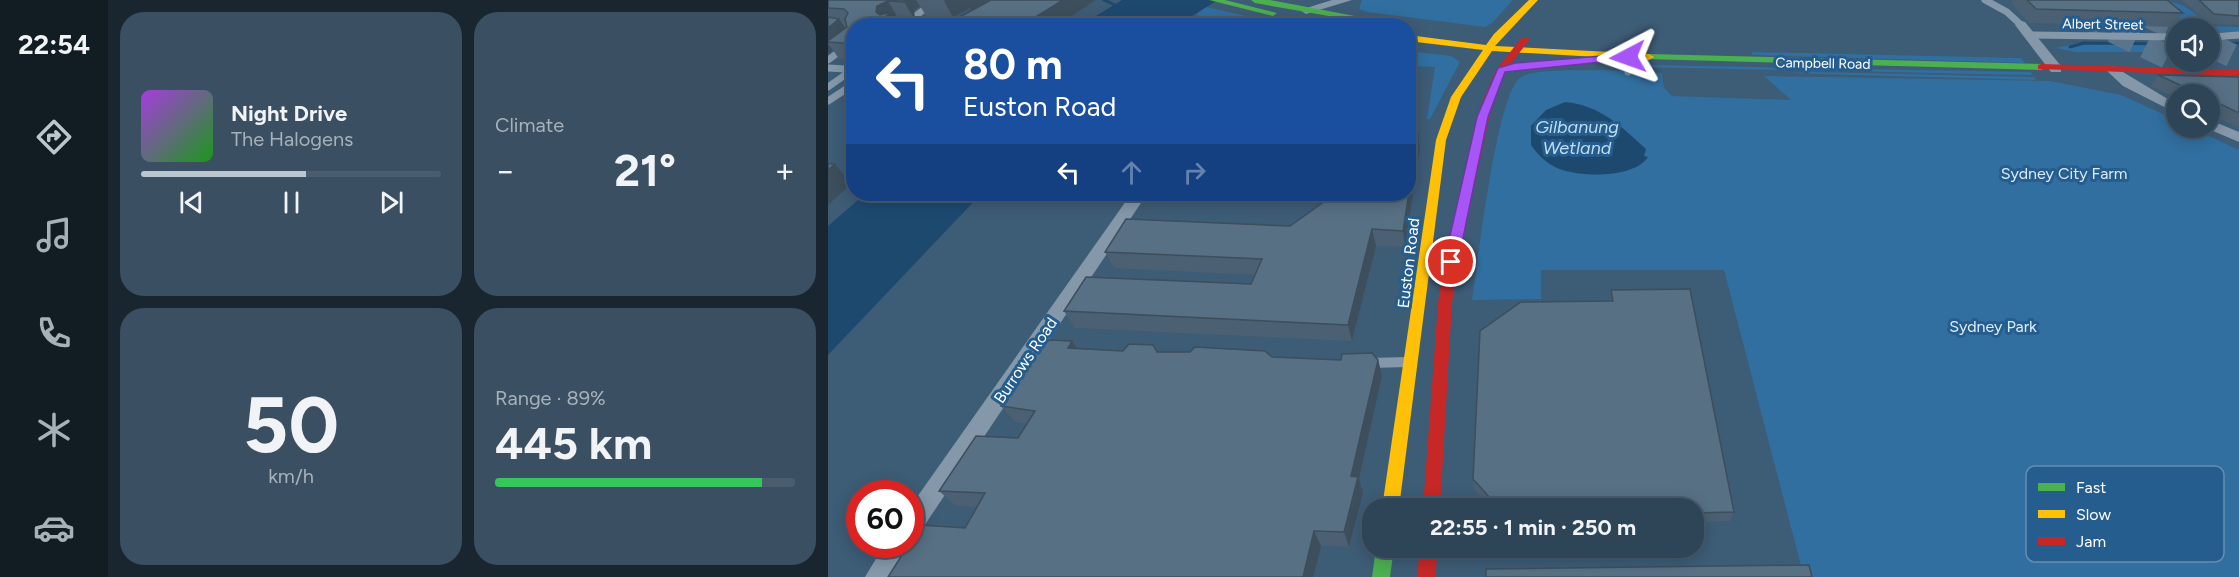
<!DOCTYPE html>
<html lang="en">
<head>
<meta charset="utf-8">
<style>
  :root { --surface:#2e4558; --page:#3a4f61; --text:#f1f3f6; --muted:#a7b1ba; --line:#495d6e; --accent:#bbc6cf }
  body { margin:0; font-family:Figtree,sans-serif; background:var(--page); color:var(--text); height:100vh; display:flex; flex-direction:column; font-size:22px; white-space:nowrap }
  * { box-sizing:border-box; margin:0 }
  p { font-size:20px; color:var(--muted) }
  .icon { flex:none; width:33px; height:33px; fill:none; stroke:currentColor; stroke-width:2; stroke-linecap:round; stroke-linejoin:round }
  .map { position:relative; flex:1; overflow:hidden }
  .panel { display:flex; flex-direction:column; gap:12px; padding:12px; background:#192630; width:720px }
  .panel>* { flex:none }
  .top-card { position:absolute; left:18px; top:18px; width:570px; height:183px; border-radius:24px; box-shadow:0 3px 15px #0003,0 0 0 2px var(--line); background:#1a4fa0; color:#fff; overflow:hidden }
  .buttons { position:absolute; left:1338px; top:18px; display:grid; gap:12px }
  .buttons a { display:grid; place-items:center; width:54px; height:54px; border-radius:50%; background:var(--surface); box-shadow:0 3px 15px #0003,0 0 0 2px var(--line); font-size:30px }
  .speed { position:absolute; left:18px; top:480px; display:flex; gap:12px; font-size:30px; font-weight:700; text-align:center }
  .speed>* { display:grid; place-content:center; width:78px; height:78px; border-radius:50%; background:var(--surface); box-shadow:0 3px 15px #0003,0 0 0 2px var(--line); line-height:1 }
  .speed .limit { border:9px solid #d22; background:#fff; color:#111 }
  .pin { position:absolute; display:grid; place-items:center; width:51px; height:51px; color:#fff; margin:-26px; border:3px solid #fff; border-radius:50%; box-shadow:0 2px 6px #0007 }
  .me { position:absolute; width:66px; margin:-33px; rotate:266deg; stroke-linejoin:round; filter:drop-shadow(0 0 4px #0008) }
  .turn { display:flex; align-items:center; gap:21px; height:126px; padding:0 18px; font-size:27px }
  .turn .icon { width:78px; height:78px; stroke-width:2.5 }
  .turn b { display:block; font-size:42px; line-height:51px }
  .lanes { display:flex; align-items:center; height:57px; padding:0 18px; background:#0003; justify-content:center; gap:30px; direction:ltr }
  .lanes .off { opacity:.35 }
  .big { font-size:45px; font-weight:700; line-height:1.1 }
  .panel .card { flex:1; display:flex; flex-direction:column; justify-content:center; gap:9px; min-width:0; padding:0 21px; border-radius:24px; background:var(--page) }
  .panel .dial { align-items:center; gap:0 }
  .dial b { font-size:78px; line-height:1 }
  .song { display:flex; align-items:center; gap:18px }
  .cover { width:72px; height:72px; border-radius:9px; background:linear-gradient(135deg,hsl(280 70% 55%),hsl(120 70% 35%)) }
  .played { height:6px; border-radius:3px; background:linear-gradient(90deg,var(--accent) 55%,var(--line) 55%) }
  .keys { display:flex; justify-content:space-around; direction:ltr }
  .heat { display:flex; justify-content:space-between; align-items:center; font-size:33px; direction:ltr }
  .charge { height:9px; border-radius:4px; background:linear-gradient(90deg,#34c759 89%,var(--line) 0) }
  .panel .tiles { flex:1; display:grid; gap:12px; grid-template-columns:repeat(2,1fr) }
  .trip { position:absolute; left:534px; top:498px; width:342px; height:60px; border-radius:24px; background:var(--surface); box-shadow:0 3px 15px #0003,0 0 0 2px var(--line); font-weight:700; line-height:60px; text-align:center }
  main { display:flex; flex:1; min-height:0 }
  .tab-bar { display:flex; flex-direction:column; width:108px; justify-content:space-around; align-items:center; background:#121c23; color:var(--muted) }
  .tab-bar .icon { width:42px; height:42px }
  .tab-bar .selected { color:var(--accent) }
  .tab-bar b { font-size:27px; color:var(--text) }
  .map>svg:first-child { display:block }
</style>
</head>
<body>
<main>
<nav class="tab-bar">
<b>22:54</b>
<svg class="icon selected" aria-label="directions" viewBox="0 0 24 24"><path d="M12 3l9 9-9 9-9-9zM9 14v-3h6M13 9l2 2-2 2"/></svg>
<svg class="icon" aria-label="music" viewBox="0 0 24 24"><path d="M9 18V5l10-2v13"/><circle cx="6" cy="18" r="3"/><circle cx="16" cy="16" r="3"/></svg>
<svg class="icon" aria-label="phone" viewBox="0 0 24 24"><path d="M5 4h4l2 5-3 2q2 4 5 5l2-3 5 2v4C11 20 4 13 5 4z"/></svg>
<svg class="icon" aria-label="climate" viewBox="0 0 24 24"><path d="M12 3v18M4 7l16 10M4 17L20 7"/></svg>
<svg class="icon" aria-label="car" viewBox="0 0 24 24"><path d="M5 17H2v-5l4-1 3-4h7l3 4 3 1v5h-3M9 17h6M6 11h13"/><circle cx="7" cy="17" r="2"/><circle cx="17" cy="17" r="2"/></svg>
</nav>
<section class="panel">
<div class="tiles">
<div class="card">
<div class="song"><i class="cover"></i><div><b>Night Drive</b><p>The Halogens</p></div></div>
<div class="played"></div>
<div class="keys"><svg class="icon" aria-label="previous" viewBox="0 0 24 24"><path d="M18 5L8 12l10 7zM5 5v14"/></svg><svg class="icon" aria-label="pause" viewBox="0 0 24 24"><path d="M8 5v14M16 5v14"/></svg><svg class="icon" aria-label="next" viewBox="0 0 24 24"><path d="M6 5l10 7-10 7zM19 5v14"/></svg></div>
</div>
<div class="card"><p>Climate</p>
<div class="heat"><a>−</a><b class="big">21°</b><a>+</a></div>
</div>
<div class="card dial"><b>50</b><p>km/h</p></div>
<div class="card"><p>Range · 89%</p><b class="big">445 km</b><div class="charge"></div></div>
</div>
</section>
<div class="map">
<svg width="1411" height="577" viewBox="0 0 1411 577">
  <rect width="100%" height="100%" fill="#3d5c76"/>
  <!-- green -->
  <g fill="#316fa0">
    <path d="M534,0H685L664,23L657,27L539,12L531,9Z"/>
    <path d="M1318,0C1351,0 1358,5 1382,26L1411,27V32H1382V28H1365Z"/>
    <path d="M378,7L441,21L450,25H419L368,15Z"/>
    <path d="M1256,42L1348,44V52H1247L1228,48Z"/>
    <path d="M581,51L623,56L632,62L602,119H599L607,67L581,66Z"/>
    <path d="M923,52L1193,58L1197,63L925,55Z"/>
    <path d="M820,65L1203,72L1204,75L810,67Z"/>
    <path d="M775,70L834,73L836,88L844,96L963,100L936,76L1222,81L1293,95L1348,120V128H1364L1411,150V577H976L896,270H713V299L644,300C650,264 668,93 693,77C709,68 756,71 775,70Z"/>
    <path d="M986,72L1206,77L1208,80L958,73Z"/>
  </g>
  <!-- water -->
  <g fill="#1d496f">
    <path d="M294,0H390L349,25L252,26Z"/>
    <path d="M737,102C772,105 793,126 818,149L816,156L820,157C806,179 749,178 727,167C717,162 709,154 703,145V126L718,110Z"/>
    <path d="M37,194H153L0,355V226Z"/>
  </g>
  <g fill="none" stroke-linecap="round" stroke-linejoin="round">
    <!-- stream -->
    <g stroke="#1d496f" stroke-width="3">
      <path d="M276,0L287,5"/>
      <path d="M1382,44L1411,43"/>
      <path d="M1242,47L1256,43L1348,44"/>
    </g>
    <!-- highway-tunnel -->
    <g stroke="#5a748b" stroke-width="24" stroke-dasharray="24 12" stroke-linecap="butt">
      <path d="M1220,0L1348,61"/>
      <path d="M1287,0L1348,29"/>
      <path d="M1382,45L1411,59"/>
    </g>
    <!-- lane-far1 -->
    <g stroke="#8498a9" stroke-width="7">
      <path d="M1157,0L1179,12L1193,25"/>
      <path d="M90,14L110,0"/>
      <path d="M64,26L72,23L107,25"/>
      <path d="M1200,35L1348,37"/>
      <path d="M1382,37L1411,35"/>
      <path d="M799,56L800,72"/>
      <path d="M0,60L26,41"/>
      <path d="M0,68L18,69L17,75L0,87"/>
      <path d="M0,101L26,84"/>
    </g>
    <!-- lane -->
    <path stroke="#8498a9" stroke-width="10" d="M542,363L579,362"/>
    <!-- street -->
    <g fill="#8498a9" fill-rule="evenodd">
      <path d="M504,0H524L478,14L472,10Z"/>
      <path d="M482,17L488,21L484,26H471Z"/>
      <path d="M1193,21L1197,22L1233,66V72H1223L1187,25Z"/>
      <path d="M1285,66L1348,104V113L1295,86L1278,70Z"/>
      <path d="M1382,120L1411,132V142L1378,128H1382Z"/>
      <path d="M303,194H319L90,535L82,538V507Z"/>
      <path d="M82,543L83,544L63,577H37L57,544Z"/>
    </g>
    <!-- fast -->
    <g fill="#4caf50" fill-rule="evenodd">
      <path d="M381,0H397L449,13L445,16Z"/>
      <path d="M423,0H442L580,26H558L427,3Z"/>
      <path d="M821,54L1213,64L1218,67L1213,70L818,59V55Z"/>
      <path d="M548,548H566L562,577H544Z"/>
    </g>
    <!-- slow -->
    <path fill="#ffc107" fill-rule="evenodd" d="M701,0H710L667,46L821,54L826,57L821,60L664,51L633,97L618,140L571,508H554L608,140L623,97L655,50L580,41V35L658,45L666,34Z"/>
    <!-- jam -->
    <g fill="#c62828" fill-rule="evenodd">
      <path d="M694,37L702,39L678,70L665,100L630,262L624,303L612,508H595L610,303L616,262L655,100L668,70Z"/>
      <path d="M1213,64L1411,70V76L1210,69V65Z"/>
      <path d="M592,548H610L607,577H589Z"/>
    </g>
  </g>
  <!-- wall -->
  <g fill="#4b6072">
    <path d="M0,0H268L228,26L143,10L142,8L125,17L98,16L92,6L86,10V18H70L26,26V60L11,59L5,50L0,54Z"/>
    <path d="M1184,0H1339L1355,13L1346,27L1201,23L1183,3Z"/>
    <path d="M1354,0H1411V25L1380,24Z"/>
    <path d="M1330,75L1411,77V128L1382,114V94H1348V98L1323,86Z"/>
    <path d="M592,149L577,247L548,246L524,341L247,328L236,311L423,284L427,275L286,268L277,252L462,226Z"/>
    <path d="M783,290L906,512L902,521L866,522V508H663L646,489L645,479L782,301Z"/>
    <path d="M244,341L249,348L295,351L513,360H550L554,376L531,479L535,493L521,547L137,528L149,507L128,506L111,491L190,438L199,424L187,422L173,406Z"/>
  </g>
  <!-- shaded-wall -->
  <g fill="#3d4e5c">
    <path d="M76,0H88L92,6L86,10V18L76,2Z"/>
    <path d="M117,0H179L148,18L142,8L125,17L116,1Z"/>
    <path d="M235,0H268L228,26H193Z"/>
    <path d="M60,1L70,18L68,19L72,26H52L49,22V6Z"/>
    <path d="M11,19L23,36L0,42V28Z"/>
    <path d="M0,44L5,50L0,54Z"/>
    <path d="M590,133L592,149L577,247L575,231Z"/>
    <path d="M7,164L23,184L0,205V170Z"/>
    <path d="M544,229L548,246L524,341L520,325Z"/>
    <path d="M244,341L255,357L240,348Z"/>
    <path d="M550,360L554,376L531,479L535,493L521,547L516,532L523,476Z"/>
    <path d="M486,531L493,546L485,577H475Z"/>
  </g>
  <!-- building -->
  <g fill="#577084" stroke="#3d4e5c" stroke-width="1.5">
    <path d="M0,0H76V2L60,1L49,6L48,12L52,15L64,12L49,22L69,23L65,26H26V44L0,42V41L19,27L17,19L20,13L16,9L0,8Z"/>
    <path d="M163,0H235L193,26H115Z"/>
    <path d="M1199,0H1339L1355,13L1208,9Z"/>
    <path d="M1371,0H1411V16L1386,14Z"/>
    <path d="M0,17L11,19L0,28Z"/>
    <path d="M1330,75L1411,77V113L1382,99V94H1372Z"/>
    <path d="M590,133L575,231L544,229L520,325L236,311L258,277L423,284L434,259L277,252L298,219L462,226L507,194H580V140Z"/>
    <path d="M0,164H7L0,170Z"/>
    <path d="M862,289L906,512L866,513V508H671L645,479L652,331L693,302L785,301L783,290Z"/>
    <path d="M221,340L244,341L240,348L295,351L301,344L325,345L329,352H362L367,347L437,351L444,357L513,360L514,354L544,353L550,360L523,476L530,477L516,532L486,531L475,577H60L81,544H82V542L93,525L137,528L157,493L111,491L148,436L190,438L207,411L173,406L213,343Z"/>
    <path d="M981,565L984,577H658V569Z"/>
  </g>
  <!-- route -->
  <path fill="#a855f7" stroke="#6d37a1" stroke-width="1.5" d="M800,54L803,55V59L677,72L660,117L630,262L623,267L618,265L616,262L649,117L670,68L687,63Z"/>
  <g text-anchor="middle" stroke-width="6" stroke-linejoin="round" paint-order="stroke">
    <!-- far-street labels -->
    <g font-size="14" fill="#fff" stroke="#255e8e">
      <text transform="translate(1275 24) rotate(1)" y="5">Albert Street</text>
      <text transform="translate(995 63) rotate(1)" y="5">Campbell Road</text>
    </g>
    <!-- park labels -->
    <g font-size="16" fill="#daebf8" stroke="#255e8e">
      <text x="1236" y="179">Sydney City Farm</text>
      <text x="1165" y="332">Sydney Park</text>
    </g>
    <!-- street labels -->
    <g font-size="16" fill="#fff" stroke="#255e8e">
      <text transform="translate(580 263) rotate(-83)" y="6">Euston Road</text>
      <text transform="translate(197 360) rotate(-56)" y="6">Burrows Road</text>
    </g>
    <!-- water labels -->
    <g font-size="18" font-style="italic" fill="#c1ddf2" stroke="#255e8e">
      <text x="749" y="133">Gilbanung<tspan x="749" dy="21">Wetland</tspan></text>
    </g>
  </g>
  <!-- legend -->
  <rect x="1198" y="466" width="198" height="96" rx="9" fill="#255e8e" stroke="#668eb0" stroke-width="1.5"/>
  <rect x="1210" y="483" width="27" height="8" fill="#4caf50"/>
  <rect x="1210" y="510" width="27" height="8" fill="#ffc107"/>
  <rect x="1210" y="537" width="27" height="8" fill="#c62828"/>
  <g font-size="16" fill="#fff">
    <text x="1248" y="493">Fast</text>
    <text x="1248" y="520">Slow</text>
    <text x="1248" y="547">Jam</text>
  </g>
</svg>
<div class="buttons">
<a><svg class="icon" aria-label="sound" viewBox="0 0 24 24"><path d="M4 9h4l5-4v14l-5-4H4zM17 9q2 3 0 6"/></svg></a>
<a><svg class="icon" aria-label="search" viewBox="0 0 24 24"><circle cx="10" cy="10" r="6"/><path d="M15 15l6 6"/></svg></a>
</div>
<div class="speed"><div class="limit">60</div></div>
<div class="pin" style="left:623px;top:262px;background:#d93025"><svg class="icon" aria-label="arrive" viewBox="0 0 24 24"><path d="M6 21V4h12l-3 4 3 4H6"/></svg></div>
<svg class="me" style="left:800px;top:57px" viewBox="-20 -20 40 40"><path d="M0-17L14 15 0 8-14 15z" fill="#a855f7" stroke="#fff" stroke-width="4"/></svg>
<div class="trip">22:55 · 1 min · 250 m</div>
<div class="top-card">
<div class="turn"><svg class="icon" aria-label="left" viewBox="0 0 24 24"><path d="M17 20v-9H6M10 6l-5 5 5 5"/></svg><div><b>80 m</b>Euston Road</div></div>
<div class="lanes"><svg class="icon" aria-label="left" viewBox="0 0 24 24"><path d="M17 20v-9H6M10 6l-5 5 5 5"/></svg><svg class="icon off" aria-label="ahead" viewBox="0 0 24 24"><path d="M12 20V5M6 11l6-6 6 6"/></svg><svg class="icon off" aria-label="right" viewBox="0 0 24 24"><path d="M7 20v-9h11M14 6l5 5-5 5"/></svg></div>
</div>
</div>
</main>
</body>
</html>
